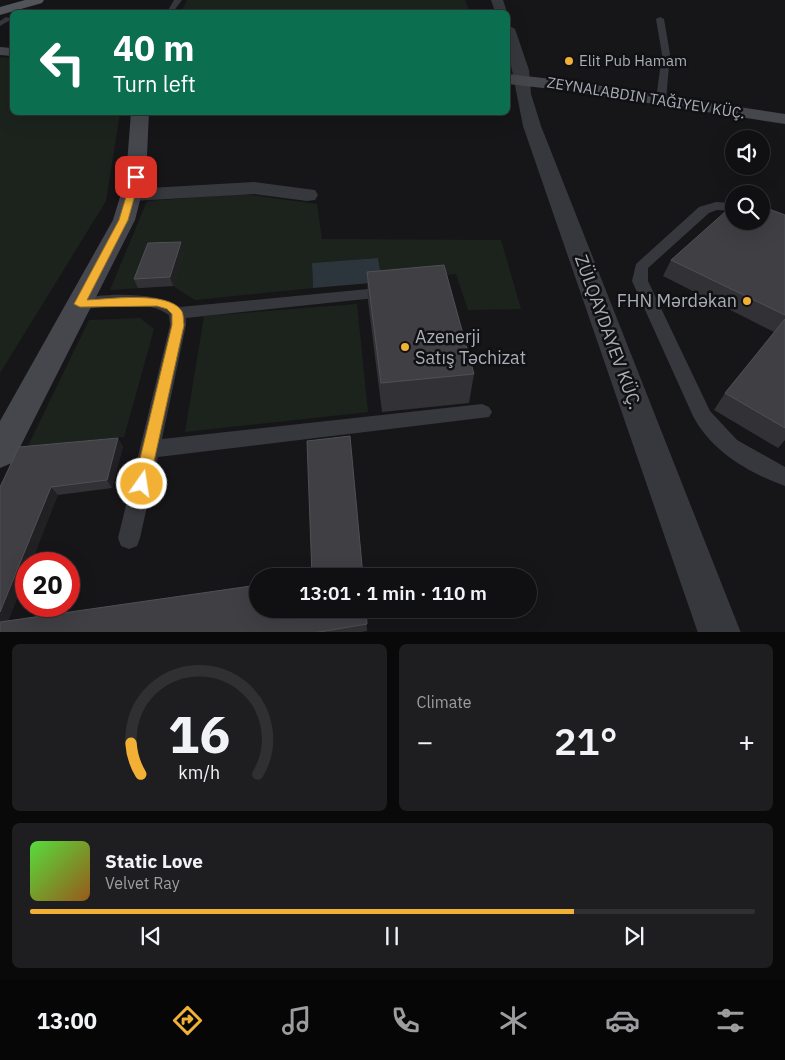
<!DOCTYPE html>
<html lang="en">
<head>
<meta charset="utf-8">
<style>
  :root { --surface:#101012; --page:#1e1e20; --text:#f1f3f6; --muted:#9c9d9f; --line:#303032; --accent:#f2b134 }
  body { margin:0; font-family:"IBM Plex Sans",sans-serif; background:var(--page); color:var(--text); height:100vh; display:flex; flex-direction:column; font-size:19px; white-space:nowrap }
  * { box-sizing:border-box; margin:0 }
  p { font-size:16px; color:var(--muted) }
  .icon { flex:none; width:28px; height:28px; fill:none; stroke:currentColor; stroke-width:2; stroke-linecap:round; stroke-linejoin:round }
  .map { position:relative; height:632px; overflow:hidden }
  .sheet { display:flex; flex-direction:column; gap:12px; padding:12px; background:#09090a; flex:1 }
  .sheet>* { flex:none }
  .hud { position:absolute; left:10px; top:10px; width:500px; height:105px; border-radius:8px; box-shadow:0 5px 20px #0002,0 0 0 1px var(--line); background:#0b6e4f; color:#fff; overflow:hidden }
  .fabs { position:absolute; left:725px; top:130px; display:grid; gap:10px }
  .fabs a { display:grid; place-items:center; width:45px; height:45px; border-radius:50%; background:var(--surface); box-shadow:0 5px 20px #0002,0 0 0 1px var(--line); font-size:25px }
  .speed { position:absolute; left:15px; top:552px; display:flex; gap:10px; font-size:25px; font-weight:700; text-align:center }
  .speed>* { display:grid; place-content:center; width:65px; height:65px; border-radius:50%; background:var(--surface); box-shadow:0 5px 20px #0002,0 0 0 1px var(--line); line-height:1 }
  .speed .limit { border:8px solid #d22; background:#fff; color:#111 }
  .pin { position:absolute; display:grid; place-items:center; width:42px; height:42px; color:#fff; margin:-21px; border-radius:10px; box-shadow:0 2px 8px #0006 }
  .me { position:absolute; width:55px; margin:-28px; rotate:13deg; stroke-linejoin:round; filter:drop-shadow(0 0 4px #0008) }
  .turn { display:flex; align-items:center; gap:18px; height:105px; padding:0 20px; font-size:22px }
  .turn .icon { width:65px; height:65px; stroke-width:2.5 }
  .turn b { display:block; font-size:35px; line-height:42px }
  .big { font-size:38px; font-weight:600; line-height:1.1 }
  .sheet .widget { flex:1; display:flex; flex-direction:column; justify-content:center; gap:8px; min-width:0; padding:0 18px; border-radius:8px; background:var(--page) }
  .sheet .dial { align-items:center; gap:0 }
  .dial svg { height:130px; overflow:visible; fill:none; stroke:var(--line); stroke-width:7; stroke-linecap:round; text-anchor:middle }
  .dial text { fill:var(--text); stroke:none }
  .song { display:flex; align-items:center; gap:15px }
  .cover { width:60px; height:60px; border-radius:8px; background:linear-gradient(135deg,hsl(110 70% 55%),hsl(30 70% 35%)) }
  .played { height:5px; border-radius:2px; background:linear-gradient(90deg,var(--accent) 75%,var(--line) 75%) }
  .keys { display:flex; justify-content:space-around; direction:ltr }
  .heat { display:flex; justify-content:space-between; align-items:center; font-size:28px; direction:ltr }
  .sheet .tiles { flex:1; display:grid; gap:12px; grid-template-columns:1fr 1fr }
  .widget:last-child { grid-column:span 2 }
  .trip { position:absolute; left:249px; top:568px; width:288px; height:50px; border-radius:25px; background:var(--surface); box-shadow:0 5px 20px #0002,0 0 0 1px var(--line); font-weight:600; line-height:50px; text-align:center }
  .tab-bar { display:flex; height:80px; justify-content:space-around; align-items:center; background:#060607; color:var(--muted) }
  .tab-bar .icon { width:35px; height:35px }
  .tab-bar .current { color:var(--accent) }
  .tab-bar b { font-size:22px; color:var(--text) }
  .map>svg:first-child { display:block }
</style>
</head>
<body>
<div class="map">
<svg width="785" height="633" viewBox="0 0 785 633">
  <rect width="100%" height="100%" fill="#161618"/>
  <!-- green -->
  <g fill="#1c231d">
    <path d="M187,0H465L470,12H181Z"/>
    <path d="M0,57L12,58V112L120,113L106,201L0,373Z"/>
    <path d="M243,194L317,204L322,239L501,240L521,309L468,310L456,274L382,282L378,258L312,263L313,288L195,300L173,286L110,290L147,201Z"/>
    <path d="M357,304L368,412L185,432L204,316Z"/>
    <path d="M140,318L154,329L124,437L28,446L89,320Z"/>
  </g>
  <!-- water -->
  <path fill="#2c353c" d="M378,258L382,282L313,288L312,263Z"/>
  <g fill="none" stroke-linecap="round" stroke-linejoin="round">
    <!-- lane -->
    <g fill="#37383d" fill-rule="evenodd">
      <path d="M174,0H182L173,12H167Z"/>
      <path d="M1,8L22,12H1Z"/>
      <path d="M6,17L12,19L0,26V21Z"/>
      <path d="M660,17L664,19L670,54L666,100L661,103L656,100L662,54L656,19Z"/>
      <path d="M716,202L734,203V211L717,210L709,213L648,268V281L710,411L737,440L785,467V486C749,473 711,451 693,416L632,281L636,264L699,207Z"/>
      <path d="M389,287L394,288L397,292L394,296L186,318V325L162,439L482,404L489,407L492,412L489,417L158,457L140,538L137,546L129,549L121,546L118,538L170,325L169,315C146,298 107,308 80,309L74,308L72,304L74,300C101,293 157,291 180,307Z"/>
    </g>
    <!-- street -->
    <g fill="#37383d" fill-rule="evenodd">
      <path d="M491,0H503L507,12H495Z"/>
      <path d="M508,25L515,29L529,70L531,94L541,126L741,633H698L523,126L508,50Z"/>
      <path d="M254,182L307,189L315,190L318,195L315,200L307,201L254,194L132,201L124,200L121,195L124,190L132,189Z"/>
    </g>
    <!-- secondary -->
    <g fill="#45474d" fill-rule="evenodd">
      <path d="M0,47L12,48V56L0,55Z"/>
      <path d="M508,74L569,81L785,114V124L569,91L508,84Z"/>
      <path d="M131,112H149L146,177L135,220L12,463L0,468V421L113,220L126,177Z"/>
    </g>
    <!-- primary -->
    <path fill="#53555c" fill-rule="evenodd" d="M25,0H44L42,3L0,15V7Z"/>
  </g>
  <!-- wall -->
  <g fill="#323236">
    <path d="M785,215V440L778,448L714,410L725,393L774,332L663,276L671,260Z"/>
    <path d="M184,251L173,286L138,288L134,279Z"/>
    <path d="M367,272L474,374L469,403L382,412L368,301Z"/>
    <path d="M123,446L112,488L58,495L26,564V575L8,621L366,609L367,631L355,633H0V487Z"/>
  </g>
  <!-- shaded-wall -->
  <g fill="#212124">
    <path d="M181,242L184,251L173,286L170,277Z"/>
    <path d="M118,438L123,446L112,488L107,480Z"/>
    <path d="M51,487L58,495L31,564H26V575L5,629L0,626V612Z"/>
  </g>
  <!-- building -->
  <g fill="#3f3f44" stroke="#4f5156">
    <path d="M734,204V221H761V206L785,215V315L671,260Z"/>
    <path d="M181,242L170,277L134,279L148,243Z"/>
    <path d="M444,265L474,374L381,383L367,272Z"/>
    <path d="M785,319V428L725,393Z"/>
    <path d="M350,436L363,576H312L307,441Z"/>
    <path d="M118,438L107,480L51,487L0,612V487L19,447Z"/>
    <path d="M258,585V609H366L367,624L313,633H0V622Z"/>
  </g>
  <!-- route -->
  <path fill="#f2b134" stroke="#9d7322" d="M136,174L140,177L128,220L87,300C110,299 167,291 181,310C184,314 183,320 184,325L149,484L147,489L142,491L137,489L134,484L172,325V314L167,309L157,306L80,307L74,304L119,220L132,177Z"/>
  <!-- markers -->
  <g fill="#f2b134" stroke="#111113" stroke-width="2">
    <circle cx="569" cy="61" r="5"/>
    <circle cx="747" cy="301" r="5"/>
    <circle cx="405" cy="347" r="5"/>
  </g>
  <g text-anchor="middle" stroke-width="5" stroke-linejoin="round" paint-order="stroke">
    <!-- far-poi labels -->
    <g font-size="15" fill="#a8adb8" stroke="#111113" text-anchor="start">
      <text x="579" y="66">Elit Pub Hamam</text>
    </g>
    <!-- far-street labels -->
    <g font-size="15" fill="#a8adb8" stroke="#111113">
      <text transform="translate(646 98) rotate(9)" y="5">ZEYNALABDIN TAĞIYEV KÜÇ.</text>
    </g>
    <!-- poi labels -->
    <g font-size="18" fill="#a8adb8" stroke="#111113" text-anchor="end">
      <text x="737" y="307">FHN Mərdəkan</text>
      <text x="415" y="343" text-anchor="start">Azenerji<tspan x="415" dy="21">Satış Təchizat</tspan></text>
    </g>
    <!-- street labels -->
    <g font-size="18" fill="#a8adb8" stroke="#111113">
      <text transform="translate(608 332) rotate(70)" y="6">ZÜLQAYDAYEV KÜÇ.</text>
    </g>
  </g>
</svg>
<div class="fabs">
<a><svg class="icon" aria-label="sound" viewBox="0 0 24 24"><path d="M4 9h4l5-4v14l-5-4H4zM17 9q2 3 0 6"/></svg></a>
<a><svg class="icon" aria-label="search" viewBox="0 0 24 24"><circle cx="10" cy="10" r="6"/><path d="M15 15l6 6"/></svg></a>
</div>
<div class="speed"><div class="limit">20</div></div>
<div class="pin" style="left:136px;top:177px;background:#d93025"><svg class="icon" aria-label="arrive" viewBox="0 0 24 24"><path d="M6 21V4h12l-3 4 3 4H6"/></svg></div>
<svg class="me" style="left:142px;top:484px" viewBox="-20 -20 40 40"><circle r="17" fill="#f2b134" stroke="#fff" stroke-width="3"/><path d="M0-11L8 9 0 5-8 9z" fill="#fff"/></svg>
<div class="trip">13:01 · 1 min · 110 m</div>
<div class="hud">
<div class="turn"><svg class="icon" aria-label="left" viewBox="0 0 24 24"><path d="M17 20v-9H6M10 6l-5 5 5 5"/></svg><div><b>40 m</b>Turn left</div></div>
</div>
</div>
<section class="sheet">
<div class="tiles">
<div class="widget dial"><svg viewBox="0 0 100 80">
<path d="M14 69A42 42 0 1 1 86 69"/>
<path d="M14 69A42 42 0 0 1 8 50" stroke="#f2b134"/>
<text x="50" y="56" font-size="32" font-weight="700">16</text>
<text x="50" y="72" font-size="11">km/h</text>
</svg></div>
<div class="widget"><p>Climate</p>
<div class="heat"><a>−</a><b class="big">21°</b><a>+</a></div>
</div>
<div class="widget">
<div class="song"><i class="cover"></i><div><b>Static Love</b><p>Velvet Ray</p></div></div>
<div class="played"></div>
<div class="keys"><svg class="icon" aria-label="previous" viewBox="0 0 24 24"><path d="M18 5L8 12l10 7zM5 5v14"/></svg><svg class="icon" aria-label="pause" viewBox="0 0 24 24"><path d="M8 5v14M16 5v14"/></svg><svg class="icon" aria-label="next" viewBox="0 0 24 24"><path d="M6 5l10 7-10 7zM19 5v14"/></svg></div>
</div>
</div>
</section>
<nav class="tab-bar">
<b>13:00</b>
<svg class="icon current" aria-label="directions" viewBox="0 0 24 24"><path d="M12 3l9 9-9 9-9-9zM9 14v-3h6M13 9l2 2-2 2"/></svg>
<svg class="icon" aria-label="music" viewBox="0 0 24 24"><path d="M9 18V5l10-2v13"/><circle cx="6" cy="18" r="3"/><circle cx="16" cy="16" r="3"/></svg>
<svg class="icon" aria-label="phone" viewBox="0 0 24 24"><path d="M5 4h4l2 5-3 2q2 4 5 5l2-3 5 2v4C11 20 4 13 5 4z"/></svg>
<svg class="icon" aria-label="climate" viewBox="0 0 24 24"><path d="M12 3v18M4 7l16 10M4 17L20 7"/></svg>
<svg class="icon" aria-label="car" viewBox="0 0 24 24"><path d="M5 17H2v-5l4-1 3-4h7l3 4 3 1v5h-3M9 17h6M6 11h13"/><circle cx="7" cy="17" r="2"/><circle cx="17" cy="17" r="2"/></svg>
<svg class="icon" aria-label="filters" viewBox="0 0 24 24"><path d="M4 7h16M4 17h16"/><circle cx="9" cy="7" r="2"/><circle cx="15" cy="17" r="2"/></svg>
</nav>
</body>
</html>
